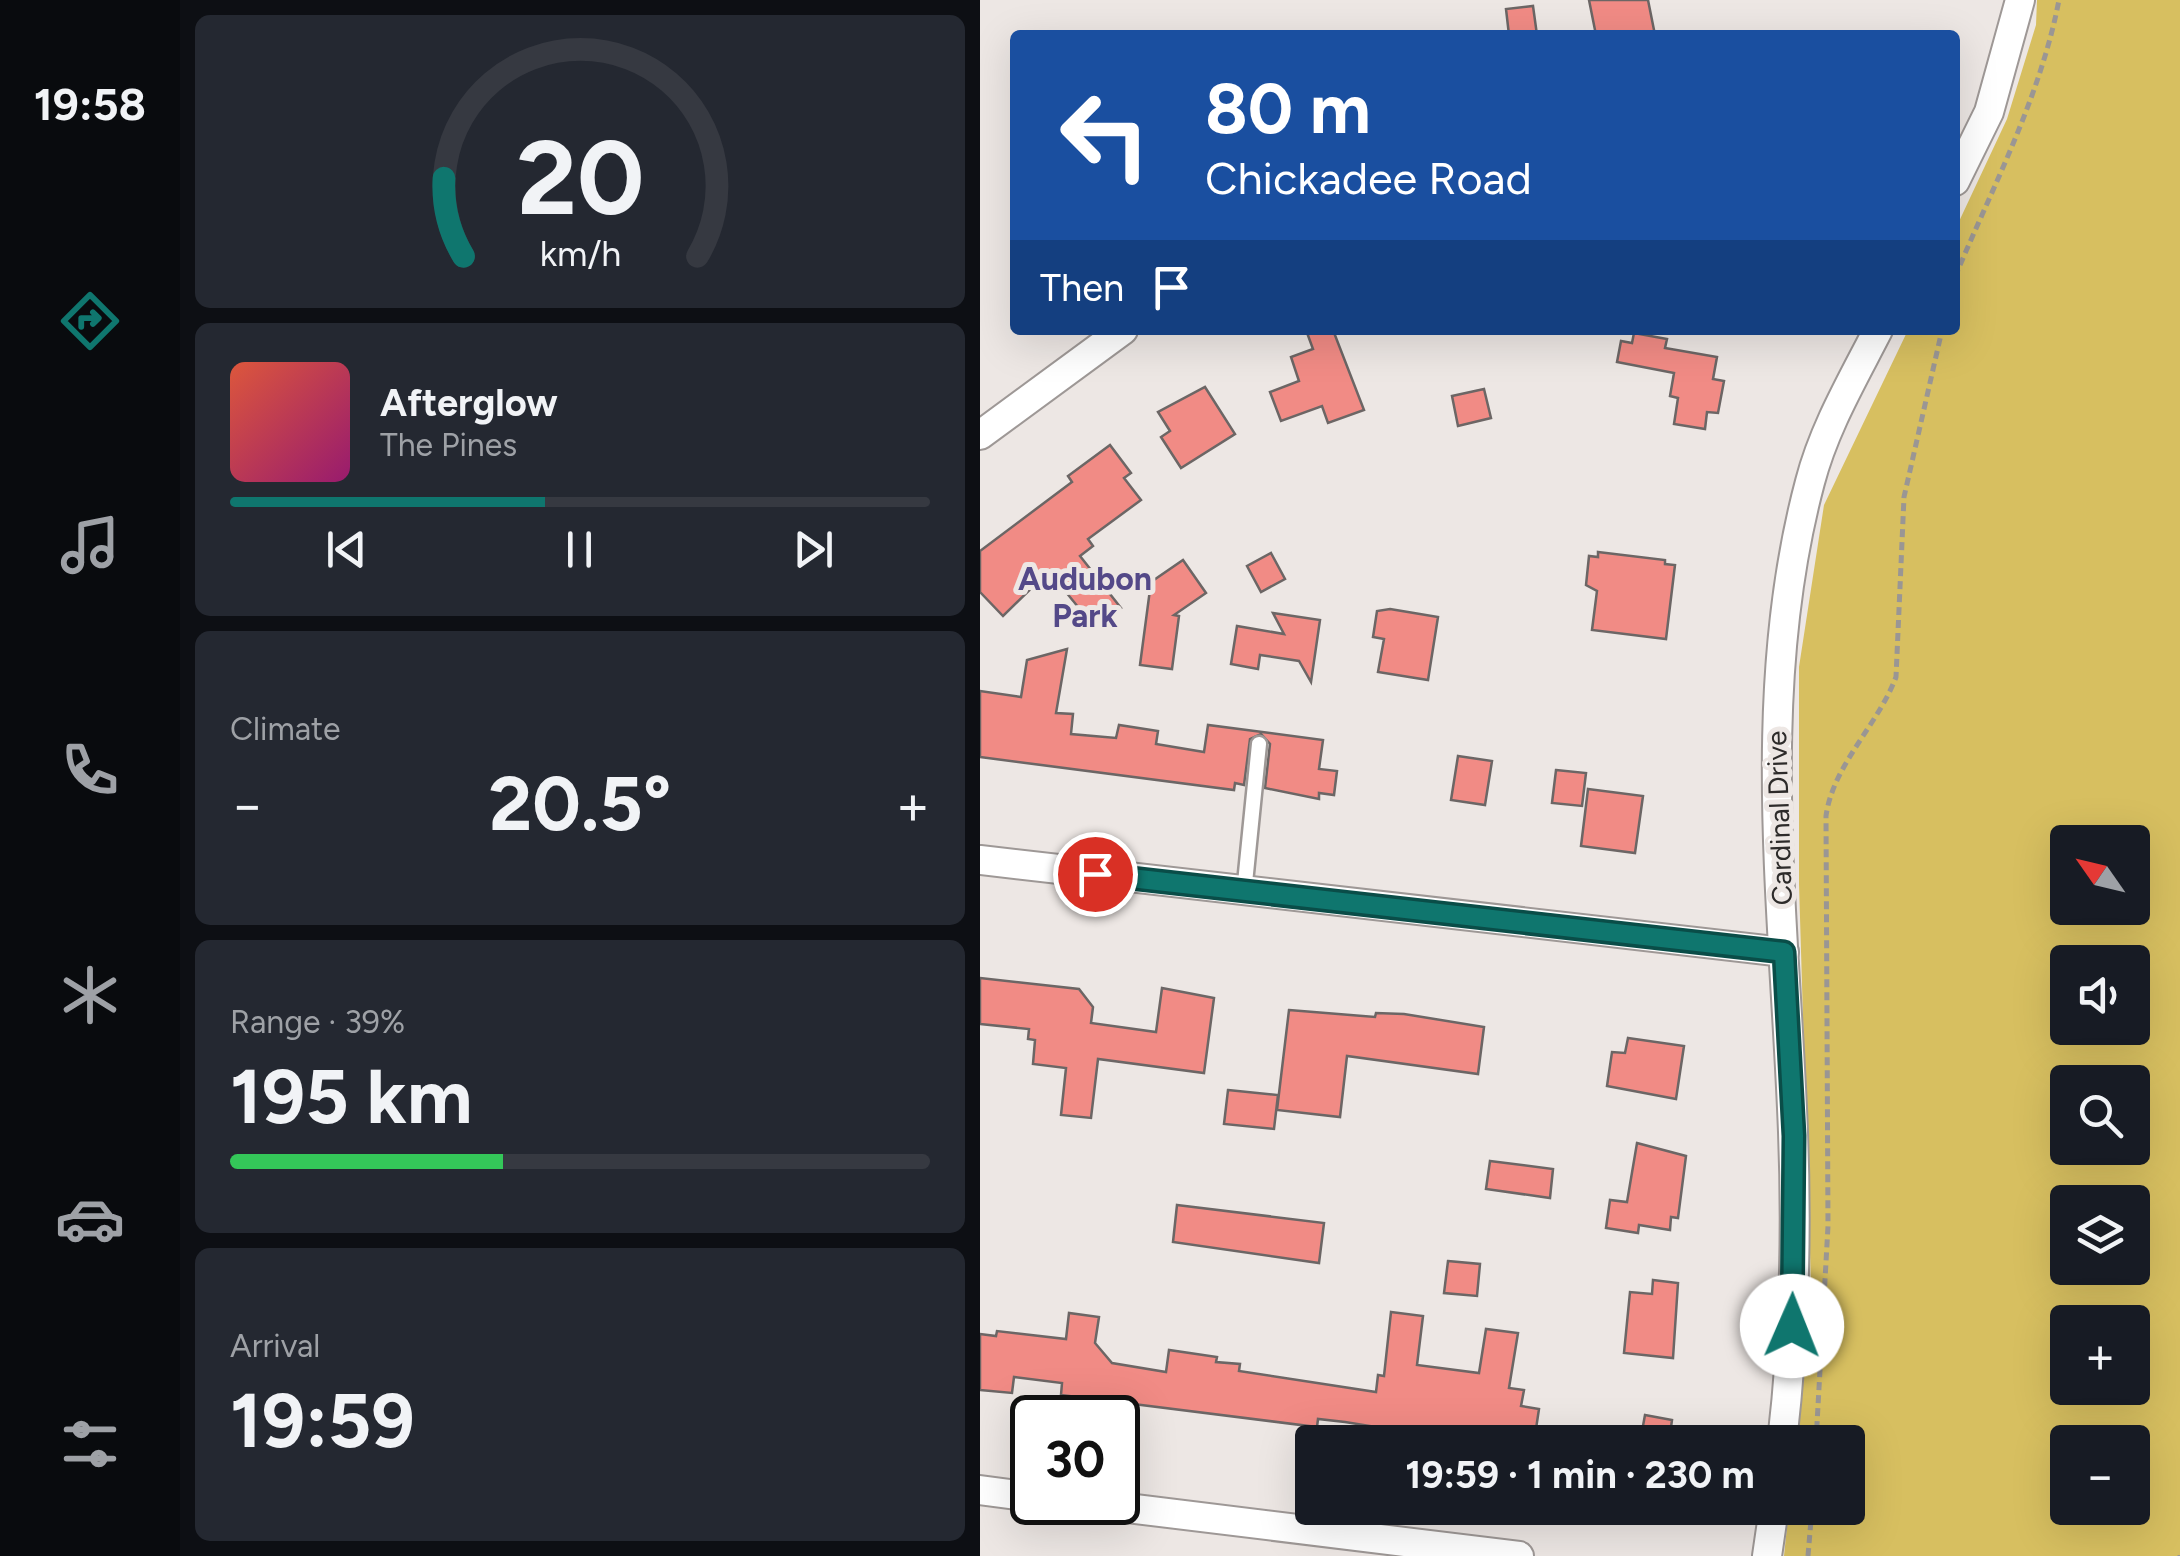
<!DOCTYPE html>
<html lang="en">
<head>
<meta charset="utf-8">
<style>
  :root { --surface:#171b24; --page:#242831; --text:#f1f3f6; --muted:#9ea1a6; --line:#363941; --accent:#0f766e }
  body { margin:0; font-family:Figtree,sans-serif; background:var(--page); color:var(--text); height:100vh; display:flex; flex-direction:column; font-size:38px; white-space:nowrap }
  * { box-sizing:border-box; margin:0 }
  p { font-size:32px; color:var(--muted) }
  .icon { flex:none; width:55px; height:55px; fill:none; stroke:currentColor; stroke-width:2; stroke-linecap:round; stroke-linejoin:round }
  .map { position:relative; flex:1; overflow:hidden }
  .drawer { display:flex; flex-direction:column; gap:15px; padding:15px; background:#0d0f14; width:800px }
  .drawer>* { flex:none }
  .banner { position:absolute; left:30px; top:30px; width:950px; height:305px; border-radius:10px; box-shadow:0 10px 40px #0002; background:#1a4fa0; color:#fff; overflow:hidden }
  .needle { width:65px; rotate:304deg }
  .fabs { position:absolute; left:1070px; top:825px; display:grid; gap:20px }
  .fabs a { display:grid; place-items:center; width:100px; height:100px; border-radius:10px; background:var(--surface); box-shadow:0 10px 40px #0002; font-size:50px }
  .speed { position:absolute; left:30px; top:1395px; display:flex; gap:20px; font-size:50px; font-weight:700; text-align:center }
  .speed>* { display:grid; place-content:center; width:130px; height:130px; border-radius:50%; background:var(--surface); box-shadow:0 10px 40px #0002; line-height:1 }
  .speed .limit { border:5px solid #111; border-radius:15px; background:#fff; color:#111 }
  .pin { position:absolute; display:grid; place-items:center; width:85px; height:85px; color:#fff; margin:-42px; border:5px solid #fff; border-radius:50%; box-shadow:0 2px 10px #0007 }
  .me { position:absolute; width:110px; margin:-55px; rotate:1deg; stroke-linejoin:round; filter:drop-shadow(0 0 8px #0008) }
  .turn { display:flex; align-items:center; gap:35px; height:210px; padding:0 30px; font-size:45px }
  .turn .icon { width:130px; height:130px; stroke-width:2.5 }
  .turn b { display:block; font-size:70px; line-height:85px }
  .then { display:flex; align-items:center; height:95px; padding:0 30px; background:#0003; gap:20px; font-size:38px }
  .big { font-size:75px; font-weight:700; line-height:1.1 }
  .drawer .card { flex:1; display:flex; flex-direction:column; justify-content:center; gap:15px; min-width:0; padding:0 35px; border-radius:15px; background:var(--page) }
  .drawer .dial { align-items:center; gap:0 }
  .dial svg { height:260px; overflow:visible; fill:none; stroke:var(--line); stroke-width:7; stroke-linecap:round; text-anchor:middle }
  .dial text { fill:var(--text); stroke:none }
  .song { display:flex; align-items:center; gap:30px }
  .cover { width:120px; height:120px; border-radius:15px; background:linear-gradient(135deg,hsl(10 70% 55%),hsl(320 70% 35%)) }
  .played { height:10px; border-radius:5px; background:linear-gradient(90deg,var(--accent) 45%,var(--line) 45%) }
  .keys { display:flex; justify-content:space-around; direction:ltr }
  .heat { display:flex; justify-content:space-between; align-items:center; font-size:55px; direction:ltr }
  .charge { height:15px; border-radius:8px; background:linear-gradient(90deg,#34c759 39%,var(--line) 0) }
  .trip { position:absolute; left:315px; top:1425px; width:570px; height:100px; border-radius:10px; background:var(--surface); box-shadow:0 10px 40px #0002; font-weight:700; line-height:100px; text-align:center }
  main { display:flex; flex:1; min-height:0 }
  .tabs { display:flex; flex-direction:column; width:180px; justify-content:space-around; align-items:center; background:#090b0e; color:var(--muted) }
  .tabs .icon { width:70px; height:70px }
  .tabs .active { color:var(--accent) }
  .tabs b { font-size:45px; color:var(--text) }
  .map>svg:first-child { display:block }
</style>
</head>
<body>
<main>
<nav class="tabs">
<b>19:58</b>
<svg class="icon active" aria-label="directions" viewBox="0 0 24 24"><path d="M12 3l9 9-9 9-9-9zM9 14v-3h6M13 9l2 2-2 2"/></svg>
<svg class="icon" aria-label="music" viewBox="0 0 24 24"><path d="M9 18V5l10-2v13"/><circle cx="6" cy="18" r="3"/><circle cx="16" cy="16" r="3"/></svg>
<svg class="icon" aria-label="phone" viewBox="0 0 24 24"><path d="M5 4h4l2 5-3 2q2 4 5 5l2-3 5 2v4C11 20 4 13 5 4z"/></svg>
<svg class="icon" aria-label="climate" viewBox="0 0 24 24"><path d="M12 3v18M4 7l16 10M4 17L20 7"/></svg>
<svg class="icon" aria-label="car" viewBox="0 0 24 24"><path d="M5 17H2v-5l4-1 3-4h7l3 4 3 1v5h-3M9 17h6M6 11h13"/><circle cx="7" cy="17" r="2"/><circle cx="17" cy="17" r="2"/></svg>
<svg class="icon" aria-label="filters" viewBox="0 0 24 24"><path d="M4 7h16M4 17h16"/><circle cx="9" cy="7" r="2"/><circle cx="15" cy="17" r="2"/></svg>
</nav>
<section class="drawer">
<div class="card dial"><svg viewBox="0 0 100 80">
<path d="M14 69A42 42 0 1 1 86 69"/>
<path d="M14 69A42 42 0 0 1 8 45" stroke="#0f766e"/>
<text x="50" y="56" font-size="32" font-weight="700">20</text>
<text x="50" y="72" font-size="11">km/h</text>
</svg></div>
<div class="card">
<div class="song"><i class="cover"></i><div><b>Afterglow</b><p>The Pines</p></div></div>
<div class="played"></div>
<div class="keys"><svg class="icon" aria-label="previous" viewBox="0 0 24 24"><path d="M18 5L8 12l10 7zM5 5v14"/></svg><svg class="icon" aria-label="pause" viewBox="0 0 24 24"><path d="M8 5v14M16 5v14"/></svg><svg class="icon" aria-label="next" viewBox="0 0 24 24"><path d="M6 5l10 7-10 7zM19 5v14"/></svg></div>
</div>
<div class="card"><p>Climate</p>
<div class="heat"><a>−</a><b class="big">20.5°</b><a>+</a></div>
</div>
<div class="card"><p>Range · 39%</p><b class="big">195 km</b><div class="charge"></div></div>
<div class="card"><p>Arrival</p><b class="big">19:59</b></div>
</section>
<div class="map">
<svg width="1200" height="1556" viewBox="0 0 1200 1556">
  <rect width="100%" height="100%" fill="#ede7e4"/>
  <!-- green -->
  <path fill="#d7bf60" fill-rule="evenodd" d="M1057,0H1200V1556H804L809,1508H868V1442H816L831,1286L819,884V667L844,505L928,330H975V230L1027,119L1056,25ZM1088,842H1152V908H1088ZM1088,962H1152V1028H1088ZM1088,1082H1152V1148H1088ZM1088,1202H1152V1268H1088ZM1088,1322H1152V1388H1088ZM1088,1442H1152V1508H1088Z"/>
  <!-- building -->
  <g fill="#f18b85" stroke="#6c6665" stroke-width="2.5">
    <path d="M609,0H668L675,35H616Z"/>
    <path d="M553,6L557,35H529L526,9Z"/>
    <path d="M326,330H353L384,410L348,423L342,406L301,421L290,392L319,381L311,357L333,349Z"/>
    <path d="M654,333L687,339L685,348L737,357L733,379L744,381L738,413L727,412L725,429L694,424L698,398L690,396L694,373L637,362L641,341L652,343Z"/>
    <path d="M225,387L255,434L201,468L181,437L190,431L178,412Z"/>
    <path d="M504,389L511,418L478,426L472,396Z"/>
    <path d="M130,445L151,473L144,478L161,500L108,539L113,546L100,556L141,608L115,628L69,571L23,616L0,592V551L92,482L88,476Z"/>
    <path d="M618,552L685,560V564L695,565L686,639L612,630L617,591L606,585L609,556L618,557Z"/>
    <path d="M291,553L305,579L281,592L267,566Z"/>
    <path d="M203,560L226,593L194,615L199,616L192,669L160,665L171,582Z"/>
    <path d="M410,609L458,617L448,680L398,672L404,639L393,637L397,611Z"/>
    <path d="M293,613L340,620L331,682L319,661L280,655L278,669L251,664L257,626L304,634Z"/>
    <path d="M87,649L76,713L93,714L91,734L136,738L139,725L178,731L176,744L224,752L228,725L343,740L339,769L357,771L354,795L339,793V799L285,788L290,744L281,734L270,739L264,785L255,783L254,790L0,757V691L41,697L47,660Z"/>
    <path d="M478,756L512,761L505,805L471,800Z"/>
    <path d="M576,770L606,773L602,806L572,803Z"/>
    <path d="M608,789L663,796L655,853L601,846Z"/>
    <path d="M0,978L99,989L113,1007L111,1023L176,1032L182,988L234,998L224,1073L118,1059L111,1118L81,1115L86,1068L53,1064L55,1040L48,1039L49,1029L0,1024Z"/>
    <path d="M309,1010L395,1017L396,1013L424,1014L504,1027L498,1074L367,1056L360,1117L297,1110Z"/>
    <path d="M648,1038L704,1046L696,1099L627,1086L632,1052L645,1053Z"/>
    <path d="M248,1090L298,1095L294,1129L244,1124Z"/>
    <path d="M657,1143L706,1156L698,1218L691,1217L690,1230L659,1225L658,1233L626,1228L630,1200L647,1202Z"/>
    <path d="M510,1161L573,1169L570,1198L506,1189Z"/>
    <path d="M197,1205L344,1223L339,1263L193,1242Z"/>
    <path d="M468,1261L500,1264L497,1296L464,1293Z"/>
    <path d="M673,1280L698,1283L693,1358L644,1353L650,1292L672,1294Z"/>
    <path d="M411,1312L443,1316L437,1365L499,1373L506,1329L538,1333L529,1388L544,1390L541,1406L559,1409L554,1442H472L401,1433L402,1428L365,1422L338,1419L337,1427L81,1395L82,1383L34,1377L32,1393L0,1390V1334L16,1336L17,1331L86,1339L89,1313L119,1317L115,1343L132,1363L186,1372L189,1350L237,1357L236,1362L260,1364L259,1371L396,1392L398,1375L404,1376Z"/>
    <path d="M665,1415L692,1420L689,1442H660Z"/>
  </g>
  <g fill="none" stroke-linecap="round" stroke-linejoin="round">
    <!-- lane casing -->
    <g stroke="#9e9896" stroke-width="19">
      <path id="lane" d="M264,893L279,744"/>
    </g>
    <!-- street casing -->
    <g stroke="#9e9896" stroke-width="32">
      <g id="street">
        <path d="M975,181L1009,112L1040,0"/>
        <path d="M0,435L143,330"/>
        <path d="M0,860L804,952"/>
        <path d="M802,1442C814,1340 817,1235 813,1132C805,915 773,695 830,482C844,428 873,379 898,330"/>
        <path d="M0,1490L52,1497"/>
        <path d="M98,1502L539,1556"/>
        <path d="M787,1556L794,1508"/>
      </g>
    </g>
    <!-- path -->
    <g stroke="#9a9694" stroke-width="5" stroke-dasharray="8 5" stroke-linecap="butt">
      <path d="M975,277C1013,186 1060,98 1079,0"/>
      <path d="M836,1442L848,1226L846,816C853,765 898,725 916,677L924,497L962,330"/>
      <path d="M828,1556L832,1508"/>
      <path d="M1200,1556V1555"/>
    </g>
    <!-- lane -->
    <use href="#lane" stroke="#fff" stroke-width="14"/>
    <!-- street -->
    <use href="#street" stroke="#fff" stroke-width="28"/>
  </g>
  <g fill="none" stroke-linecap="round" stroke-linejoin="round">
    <!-- route casing -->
    <g stroke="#0a4d48" stroke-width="25">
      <path id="route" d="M115,874L804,952L814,1136L812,1326"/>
    </g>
    <!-- route -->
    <use href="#route" stroke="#0f766e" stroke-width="18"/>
  </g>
  <g text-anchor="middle" stroke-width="10" stroke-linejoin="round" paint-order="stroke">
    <!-- street labels -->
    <g font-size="28" fill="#2d2b2a" stroke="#ede7e4">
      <text transform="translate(799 818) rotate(-92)" y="10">Cardinal Drive</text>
    </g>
    <!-- quarter labels -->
    <g font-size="32" font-weight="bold" fill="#544988" stroke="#ede7e4">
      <text x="105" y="590">Audubon<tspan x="105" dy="37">Park</tspan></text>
    </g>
  </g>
</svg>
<div class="fabs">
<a><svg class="needle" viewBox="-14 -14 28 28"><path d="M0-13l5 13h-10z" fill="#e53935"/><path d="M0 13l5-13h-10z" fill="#9ea1a6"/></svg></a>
<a><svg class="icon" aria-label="sound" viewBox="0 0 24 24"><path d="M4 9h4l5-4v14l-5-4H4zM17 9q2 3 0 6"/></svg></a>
<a><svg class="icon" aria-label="search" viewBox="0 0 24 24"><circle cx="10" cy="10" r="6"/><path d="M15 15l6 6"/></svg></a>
<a><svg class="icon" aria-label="layers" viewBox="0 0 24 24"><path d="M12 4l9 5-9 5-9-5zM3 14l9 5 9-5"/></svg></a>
<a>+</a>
<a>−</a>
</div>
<div class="speed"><div class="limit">30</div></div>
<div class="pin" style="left:115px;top:874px;background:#d93025"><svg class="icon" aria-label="arrive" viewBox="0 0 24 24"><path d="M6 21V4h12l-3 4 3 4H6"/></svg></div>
<svg class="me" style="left:812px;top:1326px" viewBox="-20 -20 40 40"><circle r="19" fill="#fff"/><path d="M0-13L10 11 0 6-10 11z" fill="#0f766e"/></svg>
<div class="trip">19:59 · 1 min · 230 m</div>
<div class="banner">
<div class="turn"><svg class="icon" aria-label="left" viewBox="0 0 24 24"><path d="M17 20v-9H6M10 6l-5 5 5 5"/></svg><div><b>80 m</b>Chickadee Road</div></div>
<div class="then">Then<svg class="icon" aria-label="arrive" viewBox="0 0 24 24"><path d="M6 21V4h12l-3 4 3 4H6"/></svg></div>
</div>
</div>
</main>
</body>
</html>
